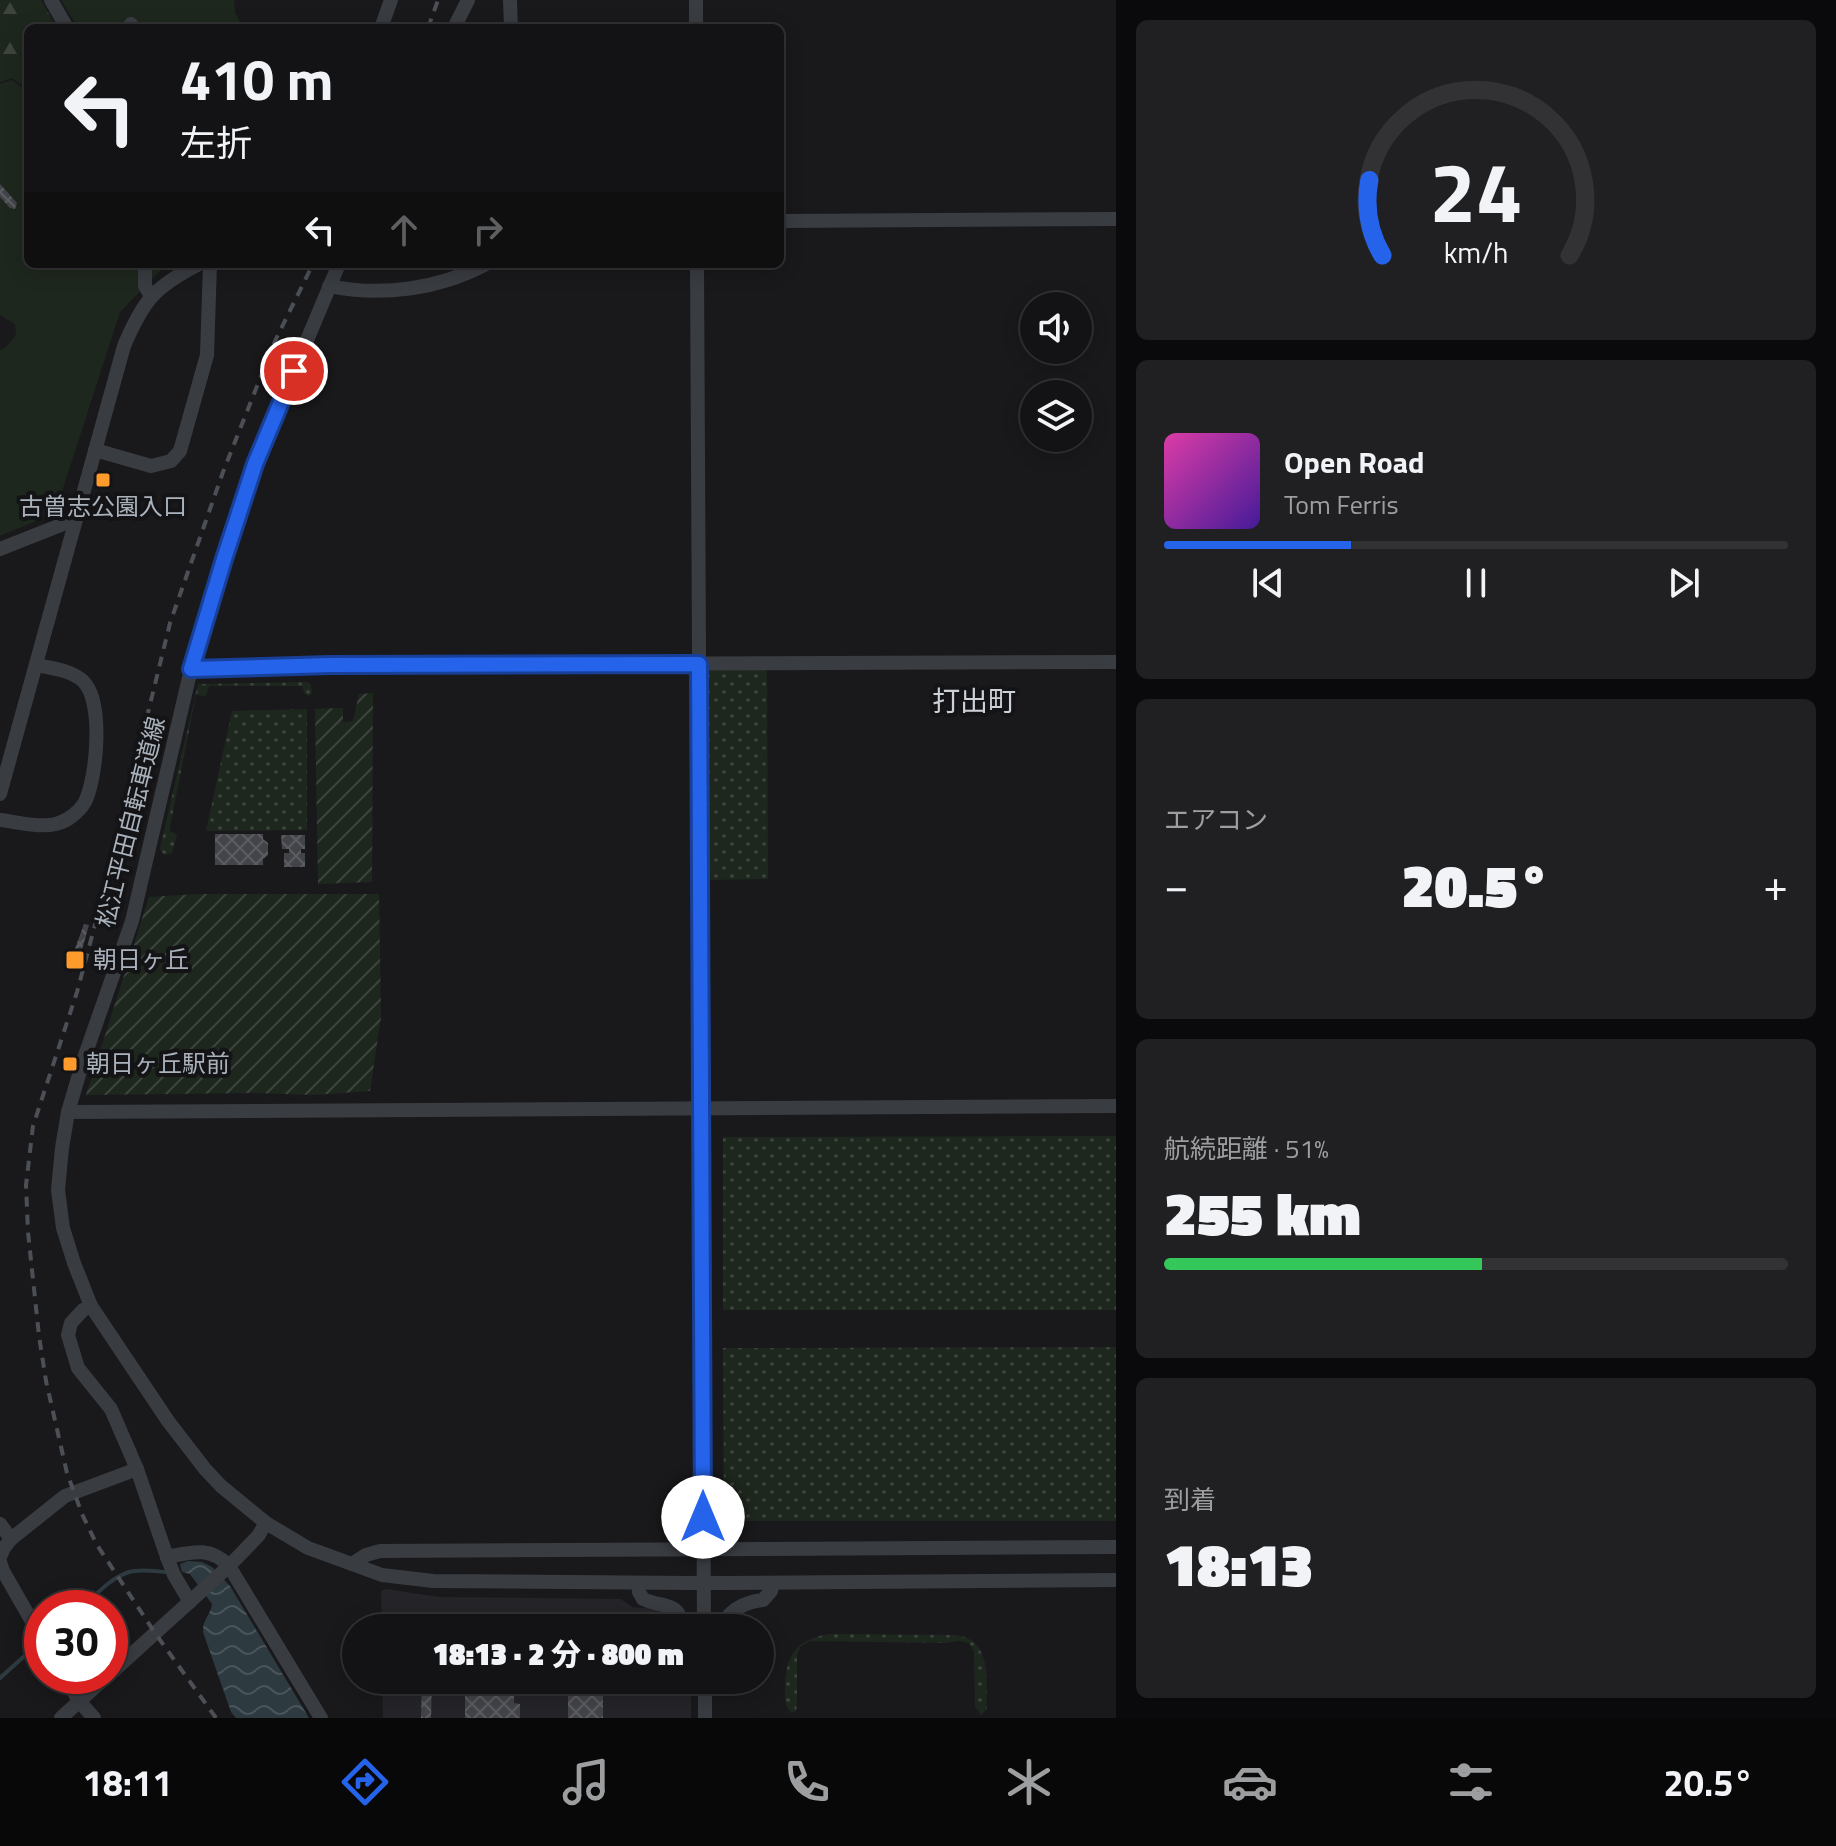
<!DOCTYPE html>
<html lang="ja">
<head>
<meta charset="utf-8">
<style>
  :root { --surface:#131315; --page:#202022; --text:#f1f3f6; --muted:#9d9ea0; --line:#323234; --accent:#2563eb }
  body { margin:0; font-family:"Titillium Web","Noto Sans JP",sans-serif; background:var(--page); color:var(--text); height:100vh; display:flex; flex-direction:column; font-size:30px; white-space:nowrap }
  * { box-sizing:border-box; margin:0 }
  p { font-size:26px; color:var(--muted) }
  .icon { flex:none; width:44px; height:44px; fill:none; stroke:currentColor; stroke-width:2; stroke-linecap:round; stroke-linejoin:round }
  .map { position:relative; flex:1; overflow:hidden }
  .drawer { display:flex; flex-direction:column; gap:20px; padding:20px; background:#0a0a0c; width:720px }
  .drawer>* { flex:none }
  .hud { position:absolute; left:24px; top:24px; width:760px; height:244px; border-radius:12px; box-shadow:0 4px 20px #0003,0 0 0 2px var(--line); background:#131315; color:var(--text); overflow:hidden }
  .fabs { position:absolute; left:1020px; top:292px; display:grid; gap:16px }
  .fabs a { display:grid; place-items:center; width:72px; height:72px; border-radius:50%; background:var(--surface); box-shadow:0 4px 20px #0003,0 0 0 2px var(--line); font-size:40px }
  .speed { position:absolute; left:24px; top:1590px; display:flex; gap:16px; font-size:40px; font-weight:700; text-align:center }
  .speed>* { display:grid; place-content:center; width:104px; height:104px; border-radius:50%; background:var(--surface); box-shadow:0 4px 20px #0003,0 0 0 2px var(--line); line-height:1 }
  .speed .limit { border:12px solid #d22; background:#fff; color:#111 }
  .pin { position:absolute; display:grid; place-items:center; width:68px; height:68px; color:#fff; margin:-34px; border:4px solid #fff; border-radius:50%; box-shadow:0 2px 8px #0007 }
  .me { position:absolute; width:88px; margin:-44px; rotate:0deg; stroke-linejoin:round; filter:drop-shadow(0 0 6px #0008) }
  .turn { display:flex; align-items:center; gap:28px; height:168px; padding:0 24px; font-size:36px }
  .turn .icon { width:104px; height:104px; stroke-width:2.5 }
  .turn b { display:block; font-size:56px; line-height:68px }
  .lanes { display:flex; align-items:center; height:76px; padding:0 24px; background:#0003; justify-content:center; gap:40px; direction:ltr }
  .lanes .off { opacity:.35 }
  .big { font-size:60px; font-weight:800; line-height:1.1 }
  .drawer .card { flex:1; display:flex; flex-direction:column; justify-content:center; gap:12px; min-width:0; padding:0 28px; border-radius:12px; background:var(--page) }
  .drawer .dial { align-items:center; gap:0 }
  .dial svg { height:208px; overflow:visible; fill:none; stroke:var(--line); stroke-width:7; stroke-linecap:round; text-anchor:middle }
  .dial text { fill:var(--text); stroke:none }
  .song { display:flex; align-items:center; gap:24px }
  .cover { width:96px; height:96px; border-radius:12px; background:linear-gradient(135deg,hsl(320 70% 55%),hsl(260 70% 35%)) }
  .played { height:8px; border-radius:4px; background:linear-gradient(90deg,var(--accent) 30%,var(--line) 30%) }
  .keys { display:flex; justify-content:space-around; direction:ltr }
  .heat { display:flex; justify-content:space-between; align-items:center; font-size:44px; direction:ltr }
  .charge { height:12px; border-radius:6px; background:linear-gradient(90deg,#34c759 51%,var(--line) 0) }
  .trip { position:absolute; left:342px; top:1614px; width:432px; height:80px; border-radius:40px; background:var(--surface); box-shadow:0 4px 20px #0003,0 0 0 2px var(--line); font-weight:800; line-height:80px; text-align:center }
  .tabs { display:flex; height:128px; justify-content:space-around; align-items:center; background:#080808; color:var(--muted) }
  .tabs .icon { width:56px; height:56px }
  .tabs .current { color:var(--accent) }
  .tabs b { font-size:36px; color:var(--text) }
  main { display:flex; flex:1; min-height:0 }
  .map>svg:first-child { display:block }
</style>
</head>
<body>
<main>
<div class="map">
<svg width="1116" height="1718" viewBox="0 0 1116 1718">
  <defs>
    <pattern id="grass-dots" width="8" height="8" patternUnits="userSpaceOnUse" patternTransform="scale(2)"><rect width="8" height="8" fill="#1e271e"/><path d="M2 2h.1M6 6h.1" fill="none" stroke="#3c443d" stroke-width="1.8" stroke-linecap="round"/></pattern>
    <pattern id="forest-firs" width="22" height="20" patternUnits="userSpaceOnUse" patternTransform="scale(2)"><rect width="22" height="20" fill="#1e271e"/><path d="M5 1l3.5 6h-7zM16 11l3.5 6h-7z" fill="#3c443d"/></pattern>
    <pattern id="garden-furrows" width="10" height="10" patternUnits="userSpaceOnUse" patternTransform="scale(2)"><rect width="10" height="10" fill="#1e271e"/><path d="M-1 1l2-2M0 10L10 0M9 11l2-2" fill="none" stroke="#3c443d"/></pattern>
    <pattern id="water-waves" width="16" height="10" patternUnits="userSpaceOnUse" patternTransform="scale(2)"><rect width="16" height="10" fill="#2d3b41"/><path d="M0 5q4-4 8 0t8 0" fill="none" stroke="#49555a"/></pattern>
    <pattern id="building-cross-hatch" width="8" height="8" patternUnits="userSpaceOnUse" patternTransform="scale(2)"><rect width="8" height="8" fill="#434449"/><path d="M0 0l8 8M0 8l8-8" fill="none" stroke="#5b5d61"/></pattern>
  </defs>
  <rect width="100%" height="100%" fill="#19191c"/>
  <!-- built -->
  <g fill="#252529">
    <path d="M386,1589L439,1597L621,1599L632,1607L658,1609L668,1612L676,1617L680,1628H382L381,1591Z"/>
    <path d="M382,1680H691V1718H383Z"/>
  </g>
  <!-- grass -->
  <g fill="url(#grass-dots)">
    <path d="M708,670H767L768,879L708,880L705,872L706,674Z"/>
    <path d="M308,682L311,685L312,693L309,696L305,694L302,686H209L206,696L196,695L170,827V831L177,835L172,853L166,855L162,853L160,848L198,684Z"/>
    <path d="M307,709V830L206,831L232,711Z"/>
    <path d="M1116,1136V1310H723V1137Z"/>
    <path d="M1116,1347V1521H724L723,1348Z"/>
    <path d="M830,1634L955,1635C993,1639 986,1681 987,1709L981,1715L975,1707L974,1651L969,1643L959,1641L944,1643L810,1641L800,1647L797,1655V1705L796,1711L791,1713C784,1705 785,1698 785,1688C785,1656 797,1638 830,1634Z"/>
  </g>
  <!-- forest -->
  <path fill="url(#forest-firs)" d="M0,0H41L57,28H28V89L12,78L0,82Z"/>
  <!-- park -->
  <g fill="#1e271e">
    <path d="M61,0H234L235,13L243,28H78Z"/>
    <path d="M12,80L28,91V264H170L158,273L120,312L55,513L0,536V350L5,348L16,335L15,324L0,315V84Z"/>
  </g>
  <!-- garden -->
  <g fill="url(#garden-furrows)">
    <path d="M373,693L372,882L318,884L315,709L343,708V722L353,721L359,694Z"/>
    <path d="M197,894H379L381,1017L370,1091L313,1095L255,1093L86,1095L149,897Z"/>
  </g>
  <!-- water -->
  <path fill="url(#water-waves)" d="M188,1561L202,1562L212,1567L230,1586L309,1718H236L231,1712L203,1632C202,1621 211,1614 212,1604L190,1574L182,1572L180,1564Z"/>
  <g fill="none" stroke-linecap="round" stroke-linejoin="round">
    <!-- stream -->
    <g stroke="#2d3b41" stroke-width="4">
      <path d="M81,1608C95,1596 110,1578 129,1572C142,1568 156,1572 169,1572"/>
      <path d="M0,1678L40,1642"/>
    </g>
  </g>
  <!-- building -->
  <g fill="url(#building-cross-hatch)">
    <path d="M0,184L17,203L15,209L10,208L0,197Z"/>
    <path d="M215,834H263V839L268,843V855L263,859V865H215Z"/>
    <path d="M281,835H305V849H301V853H305V867H284V853H289V849H282Z"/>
    <path d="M84,924L89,925L77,967L69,965Z"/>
    <path d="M422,1680H432L431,1718H421Z"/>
    <path d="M465,1680H514V1703L520,1704V1718H465Z"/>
    <rect x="568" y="1680" width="35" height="38"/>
  </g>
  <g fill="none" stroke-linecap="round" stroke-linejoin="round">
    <!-- minor -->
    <g stroke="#393c41" stroke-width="14">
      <path d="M51,0L67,28"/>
      <path d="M510,0L511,28"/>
      <path d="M696,0V28"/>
      <path d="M128,28L131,24"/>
      <path d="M381,28L391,0"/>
      <path d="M454,28L468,0"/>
      <path d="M780,221L1116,219"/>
      <path d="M145,264V286L151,296"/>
      <path d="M339,264L255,464L191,669L132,921L83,1061L68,1112L62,1148L58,1190L63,1228L74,1263L91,1306L168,1421L205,1469L221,1486L266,1523L308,1548L382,1575L433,1581L689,1583"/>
      <path d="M697,264L704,1628"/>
      <path d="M329,286C381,297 439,289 486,264"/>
      <path d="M95,450L151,466L171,461L180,451L207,355L210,264"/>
      <path d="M0,549L76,519"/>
      <path d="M191,669L313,665L1116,662"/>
      <path d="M0,794L124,346C143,301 154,287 199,264"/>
      <path d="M0,820C17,822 39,828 56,824C68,821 79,812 85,802C97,777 104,701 83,681C71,670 51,668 36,665"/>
      <path d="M68,1112L1116,1106"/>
      <path d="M91,1306L83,1310L71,1323L68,1335L78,1368L111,1409L137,1469L167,1557C192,1552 210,1546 229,1566L321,1718"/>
      <path d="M0,1524L11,1539"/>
      <path d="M0,1557L4,1548L11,1539L65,1496L137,1469"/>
      <path d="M167,1557L174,1575L190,1602"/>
      <path d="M0,1562L3,1571L42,1639"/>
      <path d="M352,1564L366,1555L380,1551L1116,1547"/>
      <path d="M638,1583L639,1592L643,1599C665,1609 676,1599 685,1628"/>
      <path d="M728,1583L1116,1580"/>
      <path d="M720,1628C729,1610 744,1602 763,1600L771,1591L773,1583"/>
      <path d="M110,1674L229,1566L258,1536L266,1523"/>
      <path d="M64,1676L79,1701L94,1718"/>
      <path d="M705,1680V1718"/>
      <path d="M61,1718L107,1676"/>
    </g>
    <!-- rail -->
    <g stroke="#4c5056" stroke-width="4" stroke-dasharray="10 8" stroke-linecap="butt">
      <path d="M428,28L438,0"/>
      <path d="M216,1718L155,1633L97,1545L82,1514L67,1473L46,1381L39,1336L28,1232L26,1185L33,1126L77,992L106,884L170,623L223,472L275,341L313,264"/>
    </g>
    <!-- minor-bridge -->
    <path stroke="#393c41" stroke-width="14" d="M689,1583H728"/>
  </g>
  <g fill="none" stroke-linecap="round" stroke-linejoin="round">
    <!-- route casing -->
    <g stroke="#184099" stroke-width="20">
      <path id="route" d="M294,371L255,464L224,559L191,669L330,665L699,664L703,1517"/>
    </g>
    <!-- route -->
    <use href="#route" stroke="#2563eb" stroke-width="14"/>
  </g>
  <!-- markers -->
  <g fill="#ff9b2d" stroke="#141417" stroke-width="3">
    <rect x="95" y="472" width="16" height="16" rx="4"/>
    <rect x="65" y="950" width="20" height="20" rx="4"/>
    <rect x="62" y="1056" width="16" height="16" rx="4"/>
  </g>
  <g text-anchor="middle" stroke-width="8" stroke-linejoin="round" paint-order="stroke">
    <!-- poi labels -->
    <g font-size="24" fill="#aab2bc" stroke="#141417" text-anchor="start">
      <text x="103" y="515" text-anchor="middle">古曽志公園入口</text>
      <text x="93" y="968">朝日ヶ丘</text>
      <text x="86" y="1072">朝日ヶ丘駅前</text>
    </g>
    <!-- street labels -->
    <g font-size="24" fill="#aab2bc" stroke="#141417">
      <text transform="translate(131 822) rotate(-76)" y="8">松江平田自転車道線</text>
    </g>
    <!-- quarter labels -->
    <g font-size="28" fill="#ccd1d8" stroke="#141417">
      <text x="974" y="711">打出町</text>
    </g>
  </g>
</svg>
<div class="fabs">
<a><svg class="icon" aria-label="sound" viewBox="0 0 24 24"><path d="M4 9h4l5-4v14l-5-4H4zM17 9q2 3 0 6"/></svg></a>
<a><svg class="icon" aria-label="layers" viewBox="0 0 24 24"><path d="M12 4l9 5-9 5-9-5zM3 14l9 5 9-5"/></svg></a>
</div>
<div class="speed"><div class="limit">30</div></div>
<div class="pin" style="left:294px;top:371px;background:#d93025"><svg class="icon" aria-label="arrive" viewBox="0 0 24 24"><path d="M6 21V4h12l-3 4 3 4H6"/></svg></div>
<svg class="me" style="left:703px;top:1517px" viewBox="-20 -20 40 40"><circle r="19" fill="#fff"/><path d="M0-13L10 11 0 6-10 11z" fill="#2563eb"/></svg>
<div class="trip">18:13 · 2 分 · 800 m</div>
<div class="hud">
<div class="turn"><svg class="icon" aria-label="left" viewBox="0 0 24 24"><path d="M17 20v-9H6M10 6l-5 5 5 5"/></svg><div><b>410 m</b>左折</div></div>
<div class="lanes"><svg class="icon" aria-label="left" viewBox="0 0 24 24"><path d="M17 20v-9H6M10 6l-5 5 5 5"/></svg><svg class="icon off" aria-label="ahead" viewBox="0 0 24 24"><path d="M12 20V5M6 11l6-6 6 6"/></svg><svg class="icon off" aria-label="right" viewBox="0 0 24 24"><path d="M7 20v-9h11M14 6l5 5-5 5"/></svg></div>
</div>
</div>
<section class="drawer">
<div class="card dial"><svg viewBox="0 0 100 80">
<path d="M14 69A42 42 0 1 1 86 69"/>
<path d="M14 69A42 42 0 0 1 9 40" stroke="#2563eb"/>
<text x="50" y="56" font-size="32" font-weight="700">24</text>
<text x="50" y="72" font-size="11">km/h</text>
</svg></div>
<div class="card">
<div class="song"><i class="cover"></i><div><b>Open Road</b><p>Tom Ferris</p></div></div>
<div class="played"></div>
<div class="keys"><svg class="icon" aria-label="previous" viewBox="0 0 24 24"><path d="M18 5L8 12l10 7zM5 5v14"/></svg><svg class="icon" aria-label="pause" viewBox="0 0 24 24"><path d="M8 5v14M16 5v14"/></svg><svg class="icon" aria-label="next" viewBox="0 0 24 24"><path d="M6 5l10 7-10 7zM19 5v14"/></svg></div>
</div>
<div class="card"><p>エアコン</p>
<div class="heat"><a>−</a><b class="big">20.5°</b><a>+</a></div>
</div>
<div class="card"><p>航続距離 · 51%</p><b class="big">255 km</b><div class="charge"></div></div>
<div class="card"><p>到着</p><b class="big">18:13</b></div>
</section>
</main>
<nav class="tabs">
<b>18:11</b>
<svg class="icon current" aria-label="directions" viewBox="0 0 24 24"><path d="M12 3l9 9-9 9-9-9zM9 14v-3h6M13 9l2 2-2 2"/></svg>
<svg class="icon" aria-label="music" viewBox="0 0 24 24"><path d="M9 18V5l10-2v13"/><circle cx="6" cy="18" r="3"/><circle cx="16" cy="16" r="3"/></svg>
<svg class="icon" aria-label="phone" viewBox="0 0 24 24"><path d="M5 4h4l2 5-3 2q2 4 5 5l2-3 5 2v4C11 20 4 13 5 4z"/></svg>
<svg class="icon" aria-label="climate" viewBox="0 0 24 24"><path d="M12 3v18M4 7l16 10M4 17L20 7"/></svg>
<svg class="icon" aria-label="car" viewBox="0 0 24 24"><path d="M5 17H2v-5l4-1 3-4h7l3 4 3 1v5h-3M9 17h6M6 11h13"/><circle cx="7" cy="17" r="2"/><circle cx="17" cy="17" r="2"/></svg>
<svg class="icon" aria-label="filters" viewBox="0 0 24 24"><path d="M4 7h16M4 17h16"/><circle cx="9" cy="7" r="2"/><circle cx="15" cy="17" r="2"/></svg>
<b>20.5°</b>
</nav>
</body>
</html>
